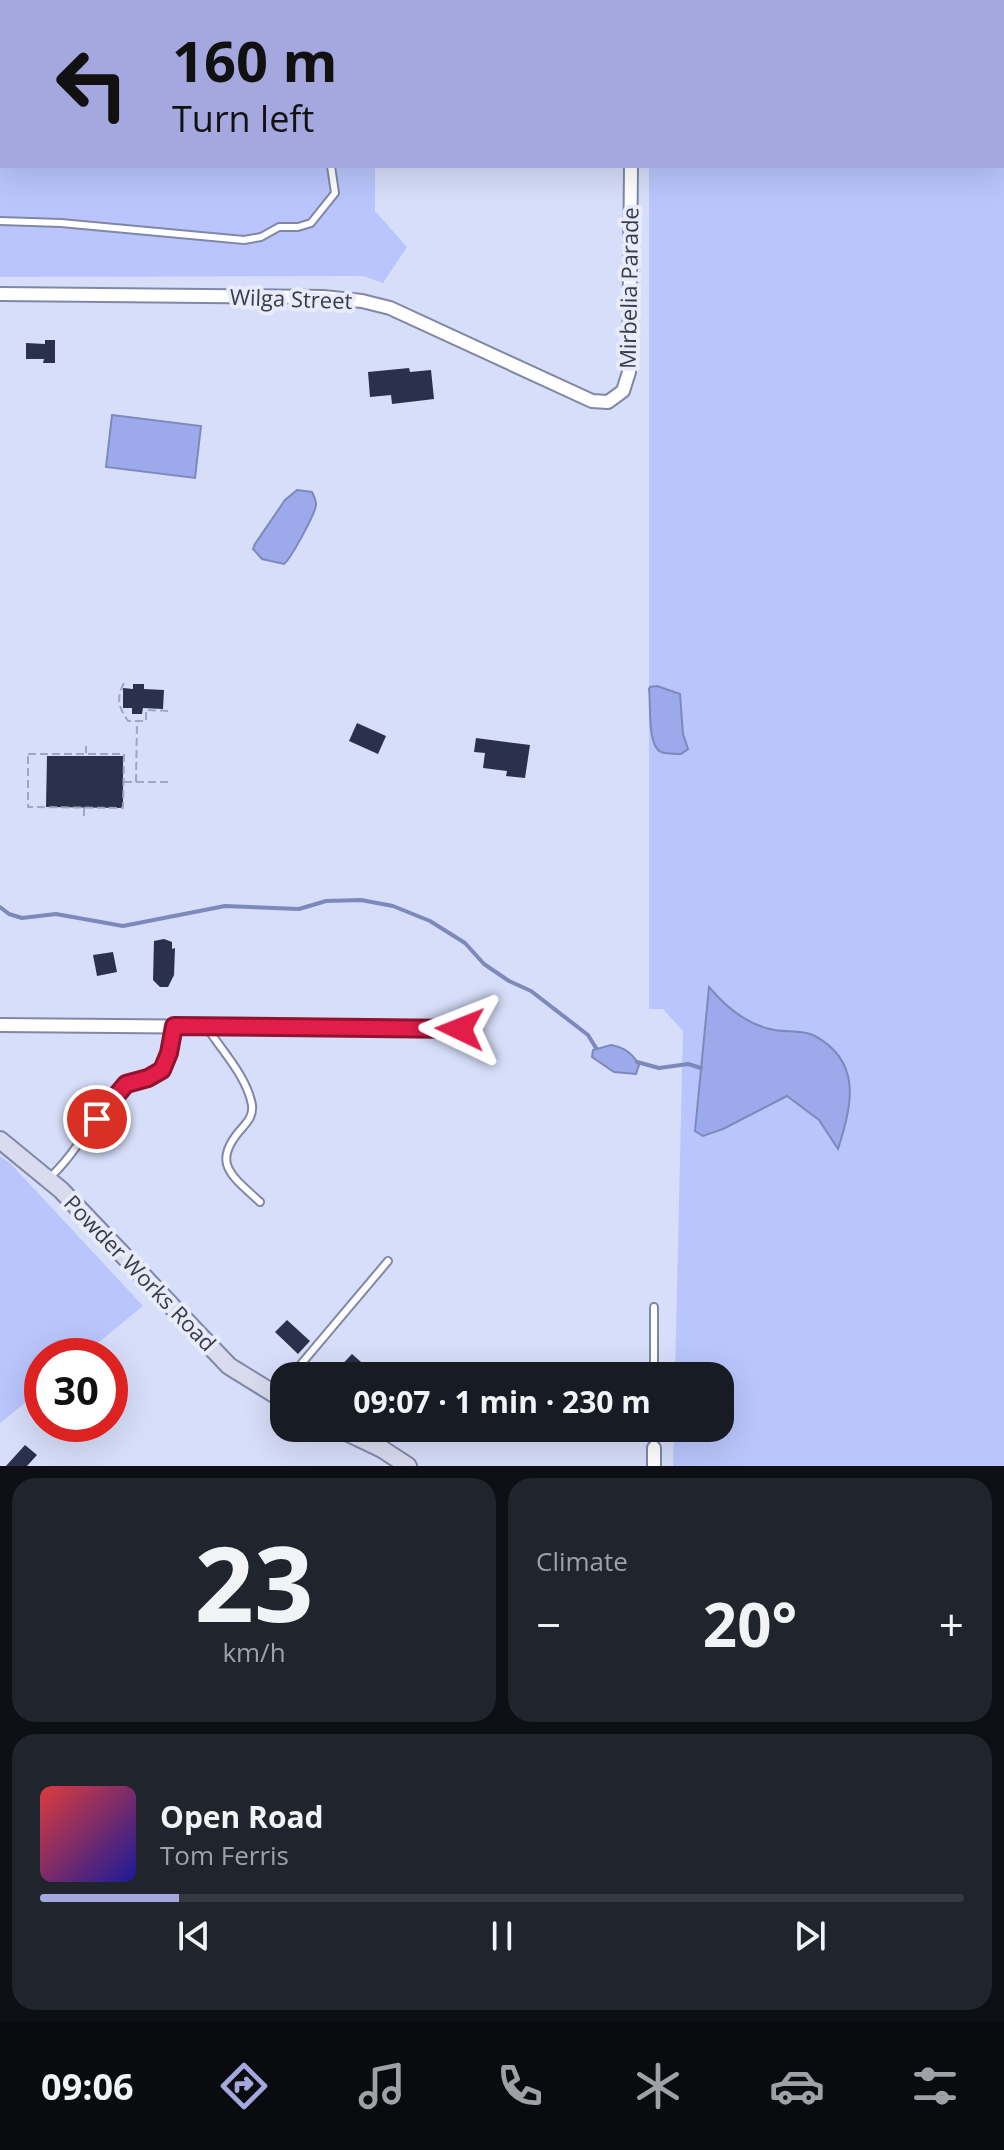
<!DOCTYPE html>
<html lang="en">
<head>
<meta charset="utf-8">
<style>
  :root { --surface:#171b24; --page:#20242c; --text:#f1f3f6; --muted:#9ea1a6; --line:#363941; --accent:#a4a8df }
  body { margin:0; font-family:"Open Sans",sans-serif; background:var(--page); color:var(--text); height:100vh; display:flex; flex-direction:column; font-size:30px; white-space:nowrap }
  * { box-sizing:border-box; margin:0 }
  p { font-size:26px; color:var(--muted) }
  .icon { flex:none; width:44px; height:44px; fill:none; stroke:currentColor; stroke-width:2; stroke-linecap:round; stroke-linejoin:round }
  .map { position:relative; height:1466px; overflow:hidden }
  .details { display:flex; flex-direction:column; gap:12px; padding:12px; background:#0d0f14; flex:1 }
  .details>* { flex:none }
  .hud { position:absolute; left:0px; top:0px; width:1004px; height:168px; box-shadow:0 8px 32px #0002; background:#a4a8df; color:#111; overflow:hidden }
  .speed { position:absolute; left:24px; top:1338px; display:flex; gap:16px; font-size:40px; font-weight:700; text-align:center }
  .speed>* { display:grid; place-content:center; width:104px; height:104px; border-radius:50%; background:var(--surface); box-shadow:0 8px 32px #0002; line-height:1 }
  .speed .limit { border:12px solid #d22; background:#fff; color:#111 }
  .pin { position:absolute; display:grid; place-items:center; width:68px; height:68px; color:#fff; margin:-34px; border:4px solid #fff; border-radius:50%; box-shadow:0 2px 8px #0007 }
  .me { position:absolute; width:88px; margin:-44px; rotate:272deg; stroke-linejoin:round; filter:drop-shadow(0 0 6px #0008) }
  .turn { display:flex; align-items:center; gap:28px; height:168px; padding:0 40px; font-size:36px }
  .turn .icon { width:104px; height:104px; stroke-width:2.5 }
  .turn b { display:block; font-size:56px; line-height:68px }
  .big { font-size:60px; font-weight:700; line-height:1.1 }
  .details .card { flex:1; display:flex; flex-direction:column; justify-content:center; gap:12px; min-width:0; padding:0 28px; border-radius:24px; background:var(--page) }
  .details .dial { align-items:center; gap:0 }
  .dial b { font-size:104px; line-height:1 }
  .song { display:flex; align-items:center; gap:24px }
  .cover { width:96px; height:96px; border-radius:12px; background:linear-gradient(135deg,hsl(0 70% 55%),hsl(240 70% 35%)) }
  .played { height:8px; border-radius:4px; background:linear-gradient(90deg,var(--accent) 15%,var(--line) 15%) }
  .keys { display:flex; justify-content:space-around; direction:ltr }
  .heat { display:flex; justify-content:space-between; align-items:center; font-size:44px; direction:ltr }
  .details .tiles { flex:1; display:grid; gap:12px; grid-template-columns:1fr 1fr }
  .card:last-child { grid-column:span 2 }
  .trip { position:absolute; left:270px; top:1362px; width:464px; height:80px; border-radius:24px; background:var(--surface); box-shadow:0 8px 32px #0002; font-weight:700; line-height:80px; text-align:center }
  .tabs { display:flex; height:128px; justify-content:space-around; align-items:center; background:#090b0e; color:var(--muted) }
  .tabs .icon { width:56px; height:56px }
  .tabs .selected { color:var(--accent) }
  .tabs b { font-size:36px; color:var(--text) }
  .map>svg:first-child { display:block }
</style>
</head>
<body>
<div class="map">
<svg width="1004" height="1466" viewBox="0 0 1004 1466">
  <rect width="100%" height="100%" fill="#d7def9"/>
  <!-- green -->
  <g fill="#b9c5fc">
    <path d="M0,0H359L2,2V166H375V211L407,247L383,283L363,276L0,277Z"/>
    <path d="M651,0H1004V1466H673L674,1428H720V1376H675L683,1031L663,1009H649V166H1002V2Z"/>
    <path d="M0,1156L11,1164L143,1306L82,1356H42V1389L0,1423Z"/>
  </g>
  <!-- water -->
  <g fill="#9caaec" stroke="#7e89bb" stroke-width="2">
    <path d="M112,415L201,426L195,478L106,467Z"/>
    <path d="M297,490L312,492C313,494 316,501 316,504C317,511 290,560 284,564L262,559L253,549L255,544L285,500Z"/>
    <path d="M657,686L680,694L683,734L688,749L681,754C675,754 667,754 661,752C647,746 651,703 649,689L650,687Z"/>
    <path d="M709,987C725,1006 744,1023 770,1029C783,1033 801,1029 813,1035C863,1061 852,1105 838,1149L819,1120L787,1096L723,1129L703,1136L695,1131Z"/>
    <path d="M611,1045C624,1047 633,1054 639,1065L636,1074L614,1072L592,1057L593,1050Z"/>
  </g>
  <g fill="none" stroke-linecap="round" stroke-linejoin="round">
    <!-- stream -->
    <g stroke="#7e89bb" stroke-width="4">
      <path d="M0,907L9,914L22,918L56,914L123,926L225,906L299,909L326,901L361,900L393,906L430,921L465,943L484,964L509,981L531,991L588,1035L596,1048"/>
      <path d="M637,1062L659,1068L688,1064L701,1068"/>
    </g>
  </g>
  <!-- building -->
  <g fill="#2b304b">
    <path d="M45,340H55V363H43L44,359H26V343L45,344Z"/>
    <path d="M409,368L410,372L431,370L434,399L392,404L391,395L370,397L368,372Z"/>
    <path d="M133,684H144V689L164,690L163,709L143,708L142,714H132V708H123V688L133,689Z"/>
    <path d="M357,723L386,736L378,754L349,741Z"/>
    <path d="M476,738L530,745L525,778L506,776L507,771L483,768L485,753L474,752Z"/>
    <path d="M47,756H123V808L46,807Z"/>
    <path d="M164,939L172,942V949L175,948L174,975L168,987H160L153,980L154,941Z"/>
    <path d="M113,952L117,972L97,976L93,955Z"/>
    <path d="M287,1320L310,1341L298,1354L275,1332Z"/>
    <path d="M352,1354L370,1370L364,1376H331Z"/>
    <path d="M25,1445L37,1455L27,1466H6Z"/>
  </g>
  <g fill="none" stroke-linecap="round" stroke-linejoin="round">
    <!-- service casing -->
    <g stroke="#8087a7" stroke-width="10">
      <g id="service">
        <path d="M0,136L2,135"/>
        <path d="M0,221L61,223L244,240L261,237L279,227H298L311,223L335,193L331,166"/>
        <path d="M208,1029C223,1052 247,1077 252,1105C253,1115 249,1120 243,1127C210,1163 231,1175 260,1202"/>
        <path d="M48,1179C78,1153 94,1113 124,1086C134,1077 153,1080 162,1068C172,1055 167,1039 174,1026"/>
        <path d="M291,1376L388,1261"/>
        <path d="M654,1376V1307"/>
        <path d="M654,1448V1428"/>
      </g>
    </g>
    <!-- minor casing -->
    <g stroke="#8087a7" stroke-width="16">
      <g id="minor">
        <path d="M633,2V0"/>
        <path d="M0,294L323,297L362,301L390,308L592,401L608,402L623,391L629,372L631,166"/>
        <path d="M0,1025L460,1029"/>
        <path d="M654,1466V1448"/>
      </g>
    </g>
    <!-- secondary casing -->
    <g stroke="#8087a7" stroke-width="20">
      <g id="secondary">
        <path d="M0,1140L61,1190L229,1366L284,1400"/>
        <path d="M338,1428L382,1449L408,1466"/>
      </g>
    </g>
    <!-- path -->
    <g stroke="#a0a6bc" stroke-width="2" stroke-dasharray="8 4" stroke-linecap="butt">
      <path d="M124,683C116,699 118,706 128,721H146V710L171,711"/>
      <path d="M86,753V746"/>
      <path d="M28,754H124L123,808L28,807Z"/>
      <path d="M124,782H136L137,722"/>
      <path d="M136,782H171"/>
      <path d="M84,808V819"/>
    </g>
    <!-- service -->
    <use href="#service" stroke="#fff" stroke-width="6"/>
    <!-- minor -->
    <use href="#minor" stroke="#fff" stroke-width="12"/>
    <!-- secondary -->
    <use href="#secondary" stroke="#d9dcef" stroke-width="16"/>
  </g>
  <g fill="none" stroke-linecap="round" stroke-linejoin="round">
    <!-- route casing -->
    <g stroke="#92132f" stroke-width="20">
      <path id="route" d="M97,1119L126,1084L148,1078L162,1070L169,1053L174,1026L460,1029"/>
    </g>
    <!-- route -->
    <use href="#route" stroke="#e11d48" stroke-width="14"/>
  </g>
  <g text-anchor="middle" stroke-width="8" stroke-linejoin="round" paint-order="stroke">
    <!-- street labels -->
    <g font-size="22" fill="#383b49" stroke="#e8ecfa">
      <text transform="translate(629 288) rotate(-89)" y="8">Mirbelia Parade</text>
      <text transform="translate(291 299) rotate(2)" y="8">Wilga Street</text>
      <text transform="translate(140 1273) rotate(46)" y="8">Powder Works Road</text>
    </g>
  </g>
</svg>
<div class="speed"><div class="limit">30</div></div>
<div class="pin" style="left:97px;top:1119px;background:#d93025"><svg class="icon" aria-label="arrive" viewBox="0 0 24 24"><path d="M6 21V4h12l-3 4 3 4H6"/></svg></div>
<svg class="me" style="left:460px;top:1029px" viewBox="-20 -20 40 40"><path d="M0-17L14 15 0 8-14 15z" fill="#e11d48" stroke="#fff" stroke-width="4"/></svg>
<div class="trip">09:07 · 1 min · 230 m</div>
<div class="hud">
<div class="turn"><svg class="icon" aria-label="left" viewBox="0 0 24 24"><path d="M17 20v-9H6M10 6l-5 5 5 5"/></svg><div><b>160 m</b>Turn left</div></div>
</div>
</div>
<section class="details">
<div class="tiles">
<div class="card dial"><b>23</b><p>km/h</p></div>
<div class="card"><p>Climate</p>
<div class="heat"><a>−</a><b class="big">20°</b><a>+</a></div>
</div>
<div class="card">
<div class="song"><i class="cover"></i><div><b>Open Road</b><p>Tom Ferris</p></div></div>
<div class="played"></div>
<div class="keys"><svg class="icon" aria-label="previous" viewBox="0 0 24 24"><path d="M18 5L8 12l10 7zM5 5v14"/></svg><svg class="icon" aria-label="pause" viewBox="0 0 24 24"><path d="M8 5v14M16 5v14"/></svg><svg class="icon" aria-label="next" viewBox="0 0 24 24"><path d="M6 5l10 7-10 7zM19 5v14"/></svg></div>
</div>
</div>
</section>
<nav class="tabs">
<b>09:06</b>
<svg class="icon selected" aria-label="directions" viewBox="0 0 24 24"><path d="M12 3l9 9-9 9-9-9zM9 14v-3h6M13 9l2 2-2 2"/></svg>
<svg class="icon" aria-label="music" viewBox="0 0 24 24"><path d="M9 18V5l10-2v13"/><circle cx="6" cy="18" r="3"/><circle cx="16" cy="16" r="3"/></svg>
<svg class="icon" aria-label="phone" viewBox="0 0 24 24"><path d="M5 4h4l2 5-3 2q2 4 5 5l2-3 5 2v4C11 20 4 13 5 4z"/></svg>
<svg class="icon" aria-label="climate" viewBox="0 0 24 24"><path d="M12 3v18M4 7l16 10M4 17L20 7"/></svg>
<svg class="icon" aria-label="car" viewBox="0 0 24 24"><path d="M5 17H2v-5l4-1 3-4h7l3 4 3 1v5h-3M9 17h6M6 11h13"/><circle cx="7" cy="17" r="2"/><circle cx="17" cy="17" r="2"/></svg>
<svg class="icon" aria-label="filters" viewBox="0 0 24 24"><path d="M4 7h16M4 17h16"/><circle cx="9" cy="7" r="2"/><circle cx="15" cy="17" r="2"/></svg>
</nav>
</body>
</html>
